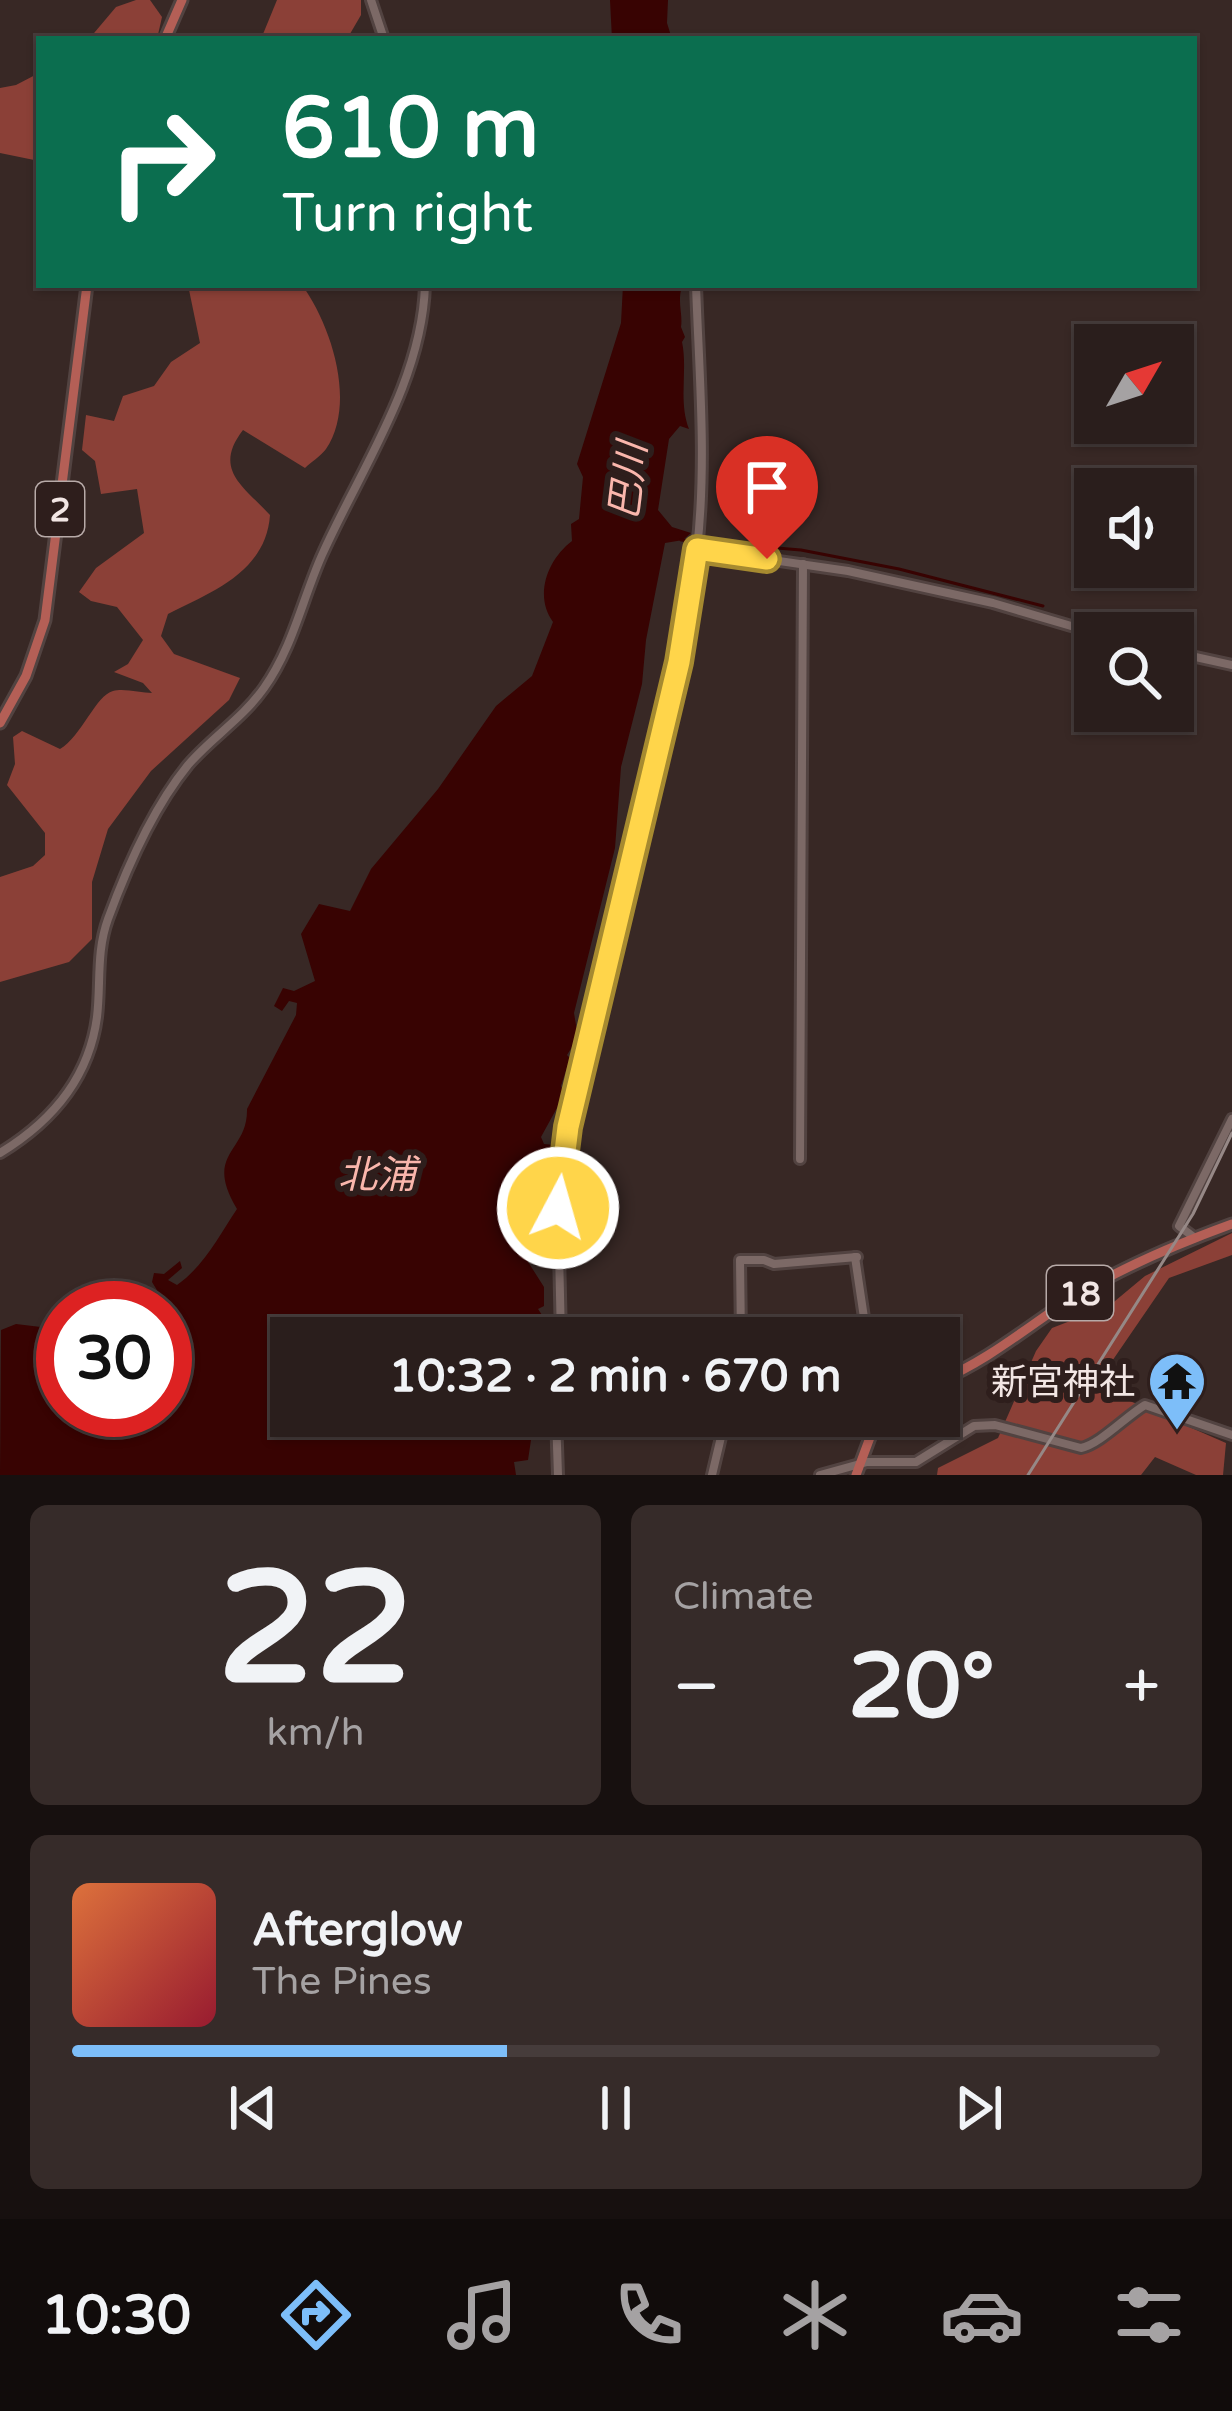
<!DOCTYPE html>
<html lang="en">
<head>
<meta charset="utf-8">
<style>
  :root { --surface:#2a1e1c; --page:#362b29; --text:#f1f3f6; --muted:#a5a2a3; --line:#463c3b; --accent:#7dbef9 }
  body { margin:0; font-family:"Varela Round","Noto Sans JP",sans-serif; background:var(--page); color:var(--text); height:100vh; display:flex; flex-direction:column; font-size:45px; white-space:nowrap }
  * { box-sizing:border-box; margin:0 }
  p { font-size:39px; color:var(--muted) }
  .icon { flex:none; width:66px; height:66px; fill:none; stroke:currentColor; stroke-width:2; stroke-linecap:round; stroke-linejoin:round }
  .map { position:relative; height:1475px; overflow:hidden }
  .sheet { display:flex; flex-direction:column; gap:30px; padding:30px; background:#17100f; flex:1 }
  .sheet>* { flex:none }
  .top-card { position:absolute; left:36px; top:36px; width:1161px; height:252px; border-radius:0px; box-shadow:0 3px 9px #0004,0 0 0 3px var(--line); background:#0b6e4f; color:#fff; overflow:hidden }
  .needle { width:78px; rotate:51deg }
  .tools { position:absolute; left:1074px; top:324px; display:grid; gap:24px }
  .tools a { display:grid; place-items:center; width:120px; height:120px; border-radius:0px; background:var(--surface); box-shadow:0 3px 9px #0004,0 0 0 3px var(--line); font-size:60px }
  .speed { position:absolute; left:36px; top:1281px; display:flex; gap:24px; font-size:60px; font-weight:700; text-align:center }
  .speed>* { display:grid; place-content:center; width:156px; height:156px; border-radius:50%; background:var(--surface); box-shadow:0 3px 9px #0004,0 0 0 3px var(--line); line-height:1 }
  .speed .limit { border:18px solid #d22; background:#fff; color:#111 }
  .pin { position:absolute; display:grid; place-items:center; width:102px; height:102px; color:#fff; margin:-123px -51px; border-radius:50% 50% 50% 0; rotate:-45deg; box-shadow:0 0 12px #0007 }
  .pin .icon { rotate:45deg }
  .me { position:absolute; width:132px; margin:-66px; rotate:6deg; stroke-linejoin:round; filter:drop-shadow(0 0 9px #0008) }
  .turn { display:flex; align-items:center; gap:42px; height:252px; padding:0 48px; font-size:54px }
  .turn .icon { width:156px; height:156px; stroke-width:2.5 }
  .turn b { display:block; font-size:84px; line-height:102px }
  .big { font-size:90px; font-weight:700; line-height:1.1 }
  .sheet .widget { flex:1; display:flex; flex-direction:column; justify-content:center; gap:18px; min-width:0; padding:0 42px; border-radius:18px; background:var(--page) }
  .sheet .dial { align-items:center; gap:0 }
  .dial b { font-size:156px; line-height:1 }
  .song { display:flex; align-items:center; gap:36px }
  .cover { width:144px; height:144px; border-radius:18px; background:linear-gradient(135deg,hsl(20 70% 55%),hsl(350 70% 35%)) }
  .played { height:12px; border-radius:6px; background:linear-gradient(90deg,var(--accent) 40%,var(--line) 40%) }
  .keys { display:flex; justify-content:space-around; direction:ltr }
  .heat { display:flex; justify-content:space-between; align-items:center; font-size:66px; direction:ltr }
  .sheet .tiles { flex:1; display:grid; gap:30px; grid-template-columns:1fr 1fr }
  .widget:last-child { grid-column:span 2 }
  .trip { position:absolute; left:270px; top:1317px; width:690px; height:120px; border-radius:0px; background:var(--surface); box-shadow:0 3px 9px #0004,0 0 0 3px var(--line); font-weight:700; line-height:120px; text-align:center }
  .tabs { display:flex; height:192px; justify-content:space-around; align-items:center; background:#110c0b; color:var(--muted) }
  .tabs .icon { width:84px; height:84px }
  .tabs .on { color:var(--accent) }
  .tabs b { font-size:54px; color:var(--text) }
  .map>svg:first-child { display:block }
</style>
</head>
<body>
<div class="map">
<svg width="1232" height="1475" viewBox="0 0 1232 1475">
  <rect width="100%" height="100%" fill="#382825"/>
  <!-- forest -->
  <g fill="#8b4037">
    <path d="M136,0H150L162,17L157,39H89L116,7Z"/>
    <path d="M277,0H361V15L347,39H261Z"/>
    <path d="M39,73V161L0,153V88L16,85Z"/>
    <path d="M188,285H302C331,325 357,403 326,449C321,456 311,462 305,468L243,430C213,469 242,485 270,515C266,572 212,592 168,614L161,636L174,654L240,678L229,700L151,771L108,829L92,882V939L69,962L0,982V877L33,866L45,855V833L7,785L15,764L13,737L22,731L60,749C81,737 96,695 113,691C124,688 141,693 152,693L143,683L114,672L128,664L143,640L117,607L91,601L79,592L96,568L144,533L137,489L101,494L95,461L82,450L86,415L114,421L123,396L154,386L171,362L200,343Z"/>
    <path d="M1232,1233V1255L1169,1278L1108,1367V1401L1123,1398L1226,1443L1223,1475H1196L1155,1457L1141,1475H937L938,1468L998,1438L1036,1351L1052,1328L1109,1306L1145,1276Z"/>
  </g>
  <!-- water -->
  <g fill="#380302">
    <path d="M610,0H668L667,23L672,39H612Z"/>
    <path d="M623,285L682,287C677,301 683,314 681,327L685,337L682,342C688,370 678,401 689,429L680,426L669,439L658,510L672,527L691,533L683,540L665,543L646,640L642,684L621,767L615,848L574,1013L578,1037L567,1055L570,1058L561,1086L564,1095L541,1137L544,1144L555,1145L549,1186L517,1187V1201L523,1205L520,1236L526,1247L523,1254L544,1287V1306L538,1309L544,1318L551,1319V1338H291V1416H518L527,1429L526,1439L531,1440L528,1460L514,1462L516,1475H0L1,1330L16,1324L49,1328L58,1340L48,1349L63,1350V1410H165V1308H158L163,1300L152,1282L154,1273L164,1274L180,1261L182,1268L168,1280L177,1285C204,1266 219,1236 237,1209C203,1152 248,1153 247,1109L296,1015L297,1003L289,1001L282,1011L274,1006L283,988L294,991L315,981L301,934L319,904L350,911L371,869L438,789L496,706L532,676L553,622C534,596 547,560 572,541L571,524L579,519L583,477L577,464L621,323Z"/>
  </g>
  <g fill="none" stroke-linecap="round" stroke-linejoin="round">
    <!-- stream -->
    <path stroke="#380302" stroke-width="3" d="M681,540L801,550L899,569L1043,606"/>
    <!-- minor casing -->
    <g stroke="#524341" stroke-width="14">
      <g id="minor">
        <path d="M371,0L384,39"/>
        <path d="M697,549L848,571L993,603L1095,633"/>
        <path d="M1173,652L1232,665"/>
        <path d="M0,1153C51,1122 89,1078 97,1017C101,984 96,952 108,919C127,867 153,808 188,765C212,737 242,719 264,688C293,647 302,600 322,555C361,468 422,382 425,285"/>
        <path d="M800,1159L803,564"/>
        <path d="M1195,1238L1179,1226L1232,1119"/>
        <path d="M855,1257L867,1338"/>
        <path d="M561,1338L558,1208L565,1146C602,946 672,751 697,549C707,462 699,372 696,285"/>
        <path d="M741,1338L740,1260H764L774,1264L857,1257"/>
        <path d="M556,1416L558,1475"/>
        <path d="M712,1475L726,1416"/>
        <path d="M820,1475L867,1462H916L974,1426L995,1425L1081,1448C1100,1444 1125,1417 1145,1405L1232,1435"/>
      </g>
    </g>
    <!-- major casing -->
    <g stroke="#524341" stroke-width="15">
      <g id="major">
        <path d="M165,39L182,0"/>
        <path d="M0,723L26,676L45,620L87,285"/>
        <path d="M939,1381C989,1360 1027,1327 1072,1298C1122,1267 1177,1244 1232,1224"/>
        <path d="M856,1475L878,1416"/>
      </g>
    </g>
    <!-- minor -->
    <use href="#minor" stroke="#7c6966" stroke-width="8"/>
    <!-- major -->
    <use href="#major" stroke="#b45f56" stroke-width="9"/>
    <!-- rail -->
    <path stroke="#968886" stroke-width="3" d="M1028,1475L1193,1214L1232,1133"/>
  </g>
  <g fill="none" stroke-linecap="round" stroke-linejoin="round">
    <!-- route casing -->
    <g stroke="#a68a30" stroke-width="30">
      <path id="route" d="M558,1208L568,1127L679,662L697,549L767,559"/>
    </g>
    <!-- route -->
    <use href="#route" stroke="#ffd54a" stroke-width="21"/>
  </g>
  <!-- icons -->
  <defs>
    <g id="temple-pin" transform="scale(3)"><path d="M0 17L-7.5 6A9.5 9.5 0 1 1 7.5 6Z" fill="#7dbef9" stroke="#2e1e1c"/><path d="M0-6L5-2H3V0L6.5 2.5H4V6H1.5V3h-3V6H-4V2.5H-6.5L-3 0V-2H-5Z" fill="#111"/></g>
  </defs>
  <g fill-rule="evenodd">
    <use href="#temple-pin" x="1177" y="1381"/>
  </g>
  <g text-anchor="middle" stroke-width="12" stroke-linejoin="round" paint-order="stroke">
    <!-- shield labels -->
    <g fill="#2e1e1c" stroke="#b7aaa8" stroke-width="3">
      <rect x="36" y="482" width="48" height="54" rx="9"/>
      <rect x="1047" y="1266" width="66" height="54" rx="9"/>
    </g>
    <g font-size="33" font-weight="bold" fill="#f2e6e4">
      <text x="60" y="521">2</text>
      <text x="1080" y="1305">18</text>
    </g>
    <!-- poi labels -->
    <g font-size="36" fill="#f2e6e4" stroke="#2e1e1c" text-anchor="end">
      <text x="1135" y="1394">新宮神社</text>
    </g>
    <!-- water labels -->
    <g font-size="39" font-style="italic" fill="#fab6ac" stroke="#2e1e1c">
      <text transform="translate(627 481) rotate(-83)" y="14">巴川</text>
      <text x="377" y="1188">北浦</text>
    </g>
  </g>
</svg>
<div class="tools">
<a><svg class="needle" viewBox="-14 -14 28 28"><path d="M0-13l5 13h-10z" fill="#e53935"/><path d="M0 13l5-13h-10z" fill="#a5a2a3"/></svg></a>
<a><svg class="icon" aria-label="sound" viewBox="0 0 24 24"><path d="M4 9h4l5-4v14l-5-4H4zM17 9q2 3 0 6"/></svg></a>
<a><svg class="icon" aria-label="search" viewBox="0 0 24 24"><circle cx="10" cy="10" r="6"/><path d="M15 15l6 6"/></svg></a>
</div>
<div class="speed"><div class="limit">30</div></div>
<div class="pin" style="left:767px;top:559px;background:#d93025"><svg class="icon" aria-label="arrive" viewBox="0 0 24 24"><path d="M6 21V4h12l-3 4 3 4H6"/></svg></div>
<svg class="me" style="left:558px;top:1208px" viewBox="-20 -20 40 40"><circle r="17" fill="#ffd54a" stroke="#fff" stroke-width="3"/><path d="M0-11L8 9 0 5-8 9z" fill="#fff"/></svg>
<div class="trip">10:32 · 2 min · 670 m</div>
<div class="top-card">
<div class="turn"><svg class="icon" aria-label="right" viewBox="0 0 24 24"><path d="M7 20v-9h11M14 6l5 5-5 5"/></svg><div><b>610 m</b>Turn right</div></div>
</div>
</div>
<section class="sheet">
<div class="tiles">
<div class="widget dial"><b>22</b><p>km/h</p></div>
<div class="widget"><p>Climate</p>
<div class="heat"><a>−</a><b class="big">20°</b><a>+</a></div>
</div>
<div class="widget">
<div class="song"><i class="cover"></i><div><b>Afterglow</b><p>The Pines</p></div></div>
<div class="played"></div>
<div class="keys"><svg class="icon" aria-label="previous" viewBox="0 0 24 24"><path d="M18 5L8 12l10 7zM5 5v14"/></svg><svg class="icon" aria-label="pause" viewBox="0 0 24 24"><path d="M8 5v14M16 5v14"/></svg><svg class="icon" aria-label="next" viewBox="0 0 24 24"><path d="M6 5l10 7-10 7zM19 5v14"/></svg></div>
</div>
</div>
</section>
<nav class="tabs">
<b>10:30</b>
<svg class="icon on" aria-label="directions" viewBox="0 0 24 24"><path d="M12 3l9 9-9 9-9-9zM9 14v-3h6M13 9l2 2-2 2"/></svg>
<svg class="icon" aria-label="music" viewBox="0 0 24 24"><path d="M9 18V5l10-2v13"/><circle cx="6" cy="18" r="3"/><circle cx="16" cy="16" r="3"/></svg>
<svg class="icon" aria-label="phone" viewBox="0 0 24 24"><path d="M5 4h4l2 5-3 2q2 4 5 5l2-3 5 2v4C11 20 4 13 5 4z"/></svg>
<svg class="icon" aria-label="climate" viewBox="0 0 24 24"><path d="M12 3v18M4 7l16 10M4 17L20 7"/></svg>
<svg class="icon" aria-label="car" viewBox="0 0 24 24"><path d="M5 17H2v-5l4-1 3-4h7l3 4 3 1v5h-3M9 17h6M6 11h13"/><circle cx="7" cy="17" r="2"/><circle cx="17" cy="17" r="2"/></svg>
<svg class="icon" aria-label="filters" viewBox="0 0 24 24"><path d="M4 7h16M4 17h16"/><circle cx="9" cy="7" r="2"/><circle cx="15" cy="17" r="2"/></svg>
</nav>
</body>
</html>
